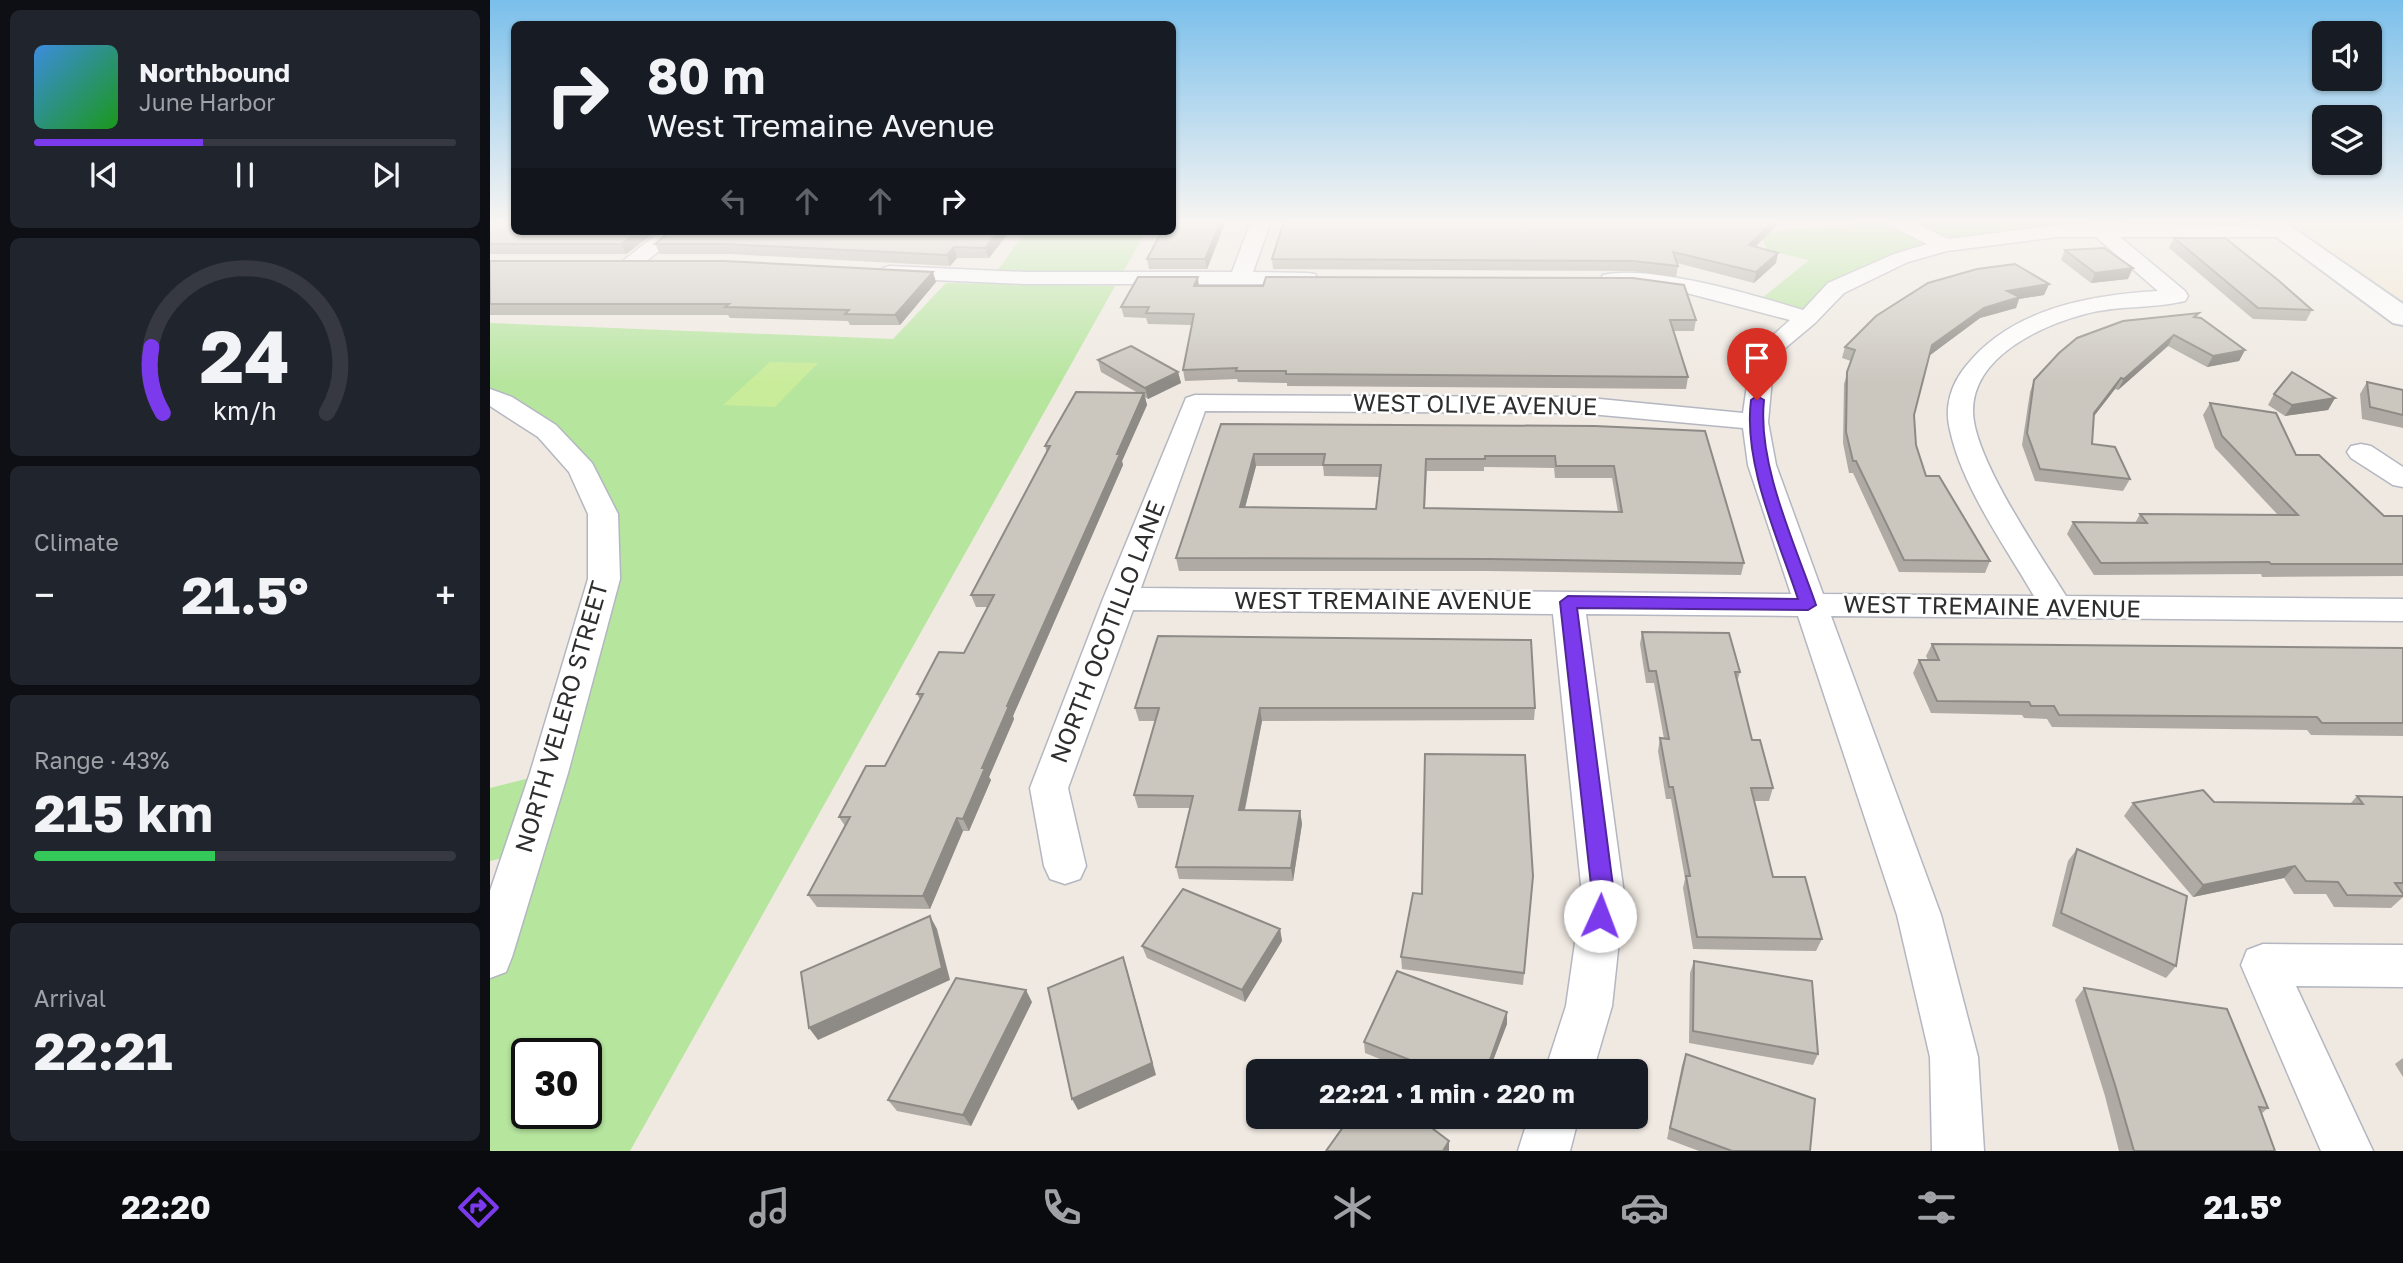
<!DOCTYPE html>
<html lang="en">
<head>
<meta charset="utf-8">
<style>
  :root { --surface:#171b24; --page:#20242c; --text:#f1f3f6; --muted:#9ea1a6; --line:#363941; --accent:#7c3aed }
  body { margin:0; font-family:"Golos Text",sans-serif; background:var(--page); color:var(--text); height:100vh; display:flex; flex-direction:column; font-size:26px; white-space:nowrap }
  * { box-sizing:border-box; margin:0 }
  p { font-size:23px; color:var(--muted) }
  .icon { flex:none; width:38px; height:38px; fill:none; stroke:currentColor; stroke-width:2; stroke-linecap:round; stroke-linejoin:round }
  .map { position:relative; flex:1; overflow:hidden }
  .details { display:flex; flex-direction:column; gap:10px; padding:10px; background:#0d0f14; width:490px }
  .details>* { flex:none }
  .top-card { position:absolute; left:21px; top:21px; width:665px; height:214px; border-radius:10px; box-shadow:0 2px 5px #0004; background:#171b24; color:var(--text); overflow:hidden }
  .tools { position:absolute; left:1822px; top:21px; display:grid; gap:14px }
  .tools a { display:grid; place-items:center; width:70px; height:70px; border-radius:10px; background:var(--surface); box-shadow:0 2px 5px #0004; font-size:35px }
  .speed { position:absolute; left:21px; top:1038px; display:flex; gap:14px; font-size:35px; font-weight:700; text-align:center }
  .speed>* { display:grid; place-content:center; width:91px; height:91px; border-radius:50%; background:var(--surface); box-shadow:0 2px 5px #0004; line-height:1 }
  .speed .limit { border:4px solid #111; border-radius:10px; background:#fff; color:#111 }
  .pin { position:absolute; display:grid; place-items:center; width:60px; height:60px; color:#fff; margin:-72px -30px; border-radius:50% 50% 50% 0; rotate:-45deg; box-shadow:0 0 7px #0007 }
  .pin .icon { rotate:45deg }
  .me { position:absolute; width:77px; margin:-38px; rotate:2deg; stroke-linejoin:round; filter:drop-shadow(0 0 5px #0008) }
  .turn { display:flex; align-items:center; gap:24px; height:147px; padding:0 21px; font-size:32px }
  .turn .icon { width:91px; height:91px; stroke-width:2.5 }
  .turn b { display:block; font-size:49px; line-height:60px }
  .lanes { display:flex; align-items:center; height:66px; padding:0 21px; background:#0003; justify-content:center; gap:35px; direction:ltr }
  .lanes .off { opacity:.35 }
  .big { font-size:52px; font-weight:700; line-height:1.1 }
  .details .tile { flex:1; display:flex; flex-direction:column; justify-content:center; gap:10px; min-width:0; padding:0 24px; border-radius:10px; background:var(--page) }
  .details .dial { align-items:center; gap:0 }
  .dial svg { height:182px; overflow:visible; fill:none; stroke:var(--line); stroke-width:7; stroke-linecap:round; text-anchor:middle }
  .dial text { fill:var(--text); stroke:none }
  .song { display:flex; align-items:center; gap:21px }
  .cover { width:84px; height:84px; border-radius:10px; background:linear-gradient(135deg,hsl(210 70% 55%),hsl(120 70% 35%)) }
  .played { height:7px; border-radius:4px; background:linear-gradient(90deg,var(--accent) 40%,var(--line) 40%) }
  .keys { display:flex; justify-content:space-around; direction:ltr }
  .heat { display:flex; justify-content:space-between; align-items:center; font-size:38px; direction:ltr }
  .charge { height:10px; border-radius:5px; background:linear-gradient(90deg,#34c759 43%,var(--line) 0) }
  .trip { position:absolute; left:756px; top:1059px; width:402px; height:70px; border-radius:10px; background:var(--surface); box-shadow:0 2px 5px #0004; font-weight:700; line-height:70px; text-align:center }
  .menu { display:flex; height:112px; justify-content:space-around; align-items:center; background:#090b0e; color:var(--muted) }
  .menu .icon { width:49px; height:49px }
  .menu .active { color:var(--accent) }
  .menu b { font-size:32px; color:var(--text) }
  main { display:flex; flex:1; min-height:0 }
  .map>svg:first-child { display:block }
</style>
</head>
<body>
<main>
<section class="details">
<div class="tile">
<div class="song"><i class="cover"></i><div><b>Northbound</b><p>June Harbor</p></div></div>
<div class="played"></div>
<div class="keys"><svg class="icon" aria-label="previous" viewBox="0 0 24 24"><path d="M18 5L8 12l10 7zM5 5v14"/></svg><svg class="icon" aria-label="pause" viewBox="0 0 24 24"><path d="M8 5v14M16 5v14"/></svg><svg class="icon" aria-label="next" viewBox="0 0 24 24"><path d="M6 5l10 7-10 7zM19 5v14"/></svg></div>
</div>
<div class="tile dial"><svg viewBox="0 0 100 80">
<path d="M14 69A42 42 0 1 1 86 69"/>
<path d="M14 69A42 42 0 0 1 9 40" stroke="#7c3aed"/>
<text x="50" y="56" font-size="32" font-weight="700">24</text>
<text x="50" y="72" font-size="11">km/h</text>
</svg></div>
<div class="tile"><p>Climate</p>
<div class="heat"><a>−</a><b class="big">21.5°</b><a>+</a></div>
</div>
<div class="tile"><p>Range · 43%</p><b class="big">215 km</b><div class="charge"></div></div>
<div class="tile"><p>Arrival</p><b class="big">22:21</b></div>
</section>
<div class="map">
<svg width="1913" height="1151" viewBox="0 0 1913 1151">
  <rect width="100%" height="100%" fill="#efe9e1"/>
  <!-- education -->
  <path fill="#f0e6d1" d="M1796,221H1913V301Z"/>
  <!-- green -->
  <g fill="#b6e59e" fill-rule="evenodd">
    <path d="M1384,221H1406L1455,245L1347,288L1317,318L1266,303L1319,260L1277,250L1269,232L1349,227Z"/>
    <path d="M1419,221H1757L1752,226L1472,238L1450,235Z"/>
    <path d="M536,231H656L633,272L507,271Z"/>
    <path d="M456,283L625,286L140,1151H0V957L33,853L0,861V788L59,773L114,579L92,469L0,398V323L403,339ZM37,1054H96V1113H37Z"/>
  </g>
  <!-- pitch -->
  <path fill="#c9ec9a" d="M280,362L328,363L285,407L233,405Z"/>
  <g fill="none" stroke-linecap="round" stroke-linejoin="round">
    <!-- minor casing -->
    <g stroke="#b4b7c1" stroke-width="3">
      <g id="minor">
        <path d="M761,221H781L763,272L817,273L825,274L828,279L825,284H535L400,278L393,276L389,272L393,268L400,266L535,272H742Z"/>
        <path d="M1396,221H1421L1458,239L1567,225L1609,223L1798,227L1801,231L1798,235L1791,237H1630L1695,291L1698,296L1695,301C1662,309 1627,305 1595,314C1550,326 1482,357 1483,412C1484,459 1550,554 1576,596L1913,599V621L1341,616L1451,915L1488,1057L1494,1151H1442L1440,1057L1407,915L1308,616L1096,614L1134,894L1122,1006L1103,1071H1055L1076,1006L1092,894L1063,614L643,610L578,788L596,866L590,879L575,884L560,879L554,866L540,788L613,599L696,398L705,395L1089,397L1253,413L1258,378L1271,346L1300,320L1197,293L1121,286L1113,285L1110,280L1113,275C1161,264 1264,295 1313,310L1338,283L1404,254L1437,244L1399,225ZM1567,237H1606L1668,291C1599,295 1521,309 1476,366C1461,384 1454,407 1460,430C1472,487 1515,546 1544,596L1333,594L1286,465L1278,422L1282,378L1294,349L1325,323L1354,293L1418,262L1457,251ZM715,411L1089,413L1253,428L1258,465L1301,594L651,588Z"/>
        <path d="M171,231H194L149,267H135L132,263L135,259Z"/>
        <path d="M0,389L22,397L66,425L102,463L128,514L130,579L78,773L22,957L16,972L0,978V891L40,773L98,579V514L79,472L48,437L0,406Z"/>
        <path d="M1871,444L1881,446L1913,467V487L1903,485L1861,458L1857,452L1861,446Z"/>
        <path d="M1773,944L1913,945V987L1806,986L1883,1151H1831L1751,965L1757,950Z"/>
        <path d="M1039,1116H1089L1080,1151H1028Z"/>
      </g>
    </g>
    <!-- tertiary casing -->
    <g stroke="#b4b7c1" stroke-width="4">
      <path id="tertiary" d="M1765,221H1793L1913,304V325L1903,323Z"/>
    </g>
    <!-- minor -->
    <use href="#minor" fill="#fff" fill-rule="evenodd"/>
    <!-- tertiary -->
    <use href="#tertiary" fill="#fff" fill-rule="evenodd"/>
  </g>
  <!-- wall -->
  <g fill="#afaba4" fill-rule="evenodd">
    <path d="M0,221L167,231L136,254H0Z"/>
    <path d="M736,221L717,269H659L657,259Z"/>
    <path d="M794,221H1291L1265,247L1286,263L1264,283L1187,263L1188,266L1186,277L1142,271L783,269L782,259Z"/>
    <path d="M520,231L499,258H467L460,266L239,254H170L165,244Z"/>
    <path d="M1684,238L1822,310L1816,321L1763,319L1679,248Z"/>
    <path d="M1575,250L1638,279L1601,283L1571,260Z"/>
    <path d="M0,261L446,282L410,325H360L358,321L240,318L238,315H0Z"/>
    <path d="M1559,284L1554,295L1529,299L1526,308L1490,318L1440,355L1424,415L1426,445L1436,476L1500,561L1495,573L1409,572L1363,473H1359L1353,443L1354,384L1361,361L1352,358L1355,347Z"/>
    <path d="M709,286L1206,320L1204,331H1184L1198,377L1196,389L797,386V383L748,382L747,379L695,381L693,370L702,325L658,324L656,318L634,317L631,307Z"/>
    <path d="M1707,317L1755,350L1749,361L1717,367L1678,346L1628,390L1625,389L1603,417L1602,444L1640,479L1633,491L1545,481L1532,445L1540,392L1544,380Z"/>
    <path d="M608,360L688,372L691,383L658,399L655,397L657,405L632,461L633,465L523,716L524,719L499,777L501,780L479,831H473L440,909L327,907L318,895L355,826L349,817L395,766L430,700L427,694L474,653L497,607H486L481,595L557,453L555,446L648,393L611,372Z"/>
    <path d="M1877,382L1913,390V428L1872,419L1870,394Z"/>
    <path d="M1784,394L1845,398L1838,410L1795,416L1778,405Z"/>
    <path d="M1720,403L1806,455L1894,516H1913V576L1772,577L1771,574L1604,575L1577,534L1583,522L1645,523L1650,514L1788,515L1725,448L1713,415Z"/>
    <path d="M731,424L1105,426L1254,563L1251,575L997,571H689L686,558ZM766,466H833L834,476L890,477L886,509L755,507ZM994,467L1064,468L1065,478H1122L1128,512L935,508L937,471H994Z"/>
    <path d="M1152,632L1250,672L1247,682L1262,740L1283,788L1279,801H1264L1283,877L1332,939L1326,951L1203,949L1193,888L1195,879L1181,799H1176L1168,751L1170,738L1174,739L1164,683H1156L1150,644Z"/>
    <path d="M1442,644L1913,648V736L1821,735L1817,730L1562,727L1557,719L1534,718L1532,715L1441,713L1423,673L1429,660H1438L1436,656Z"/>
    <path d="M645,708H1045L1044,720L772,721L755,810L810,811L812,824L803,881L689,879L686,867L700,808H648L644,795L666,721H649Z"/>
    <path d="M1867,796L1913,797V897L1901,908L1844,907L1836,894H1804L1794,878L1703,897L1634,816L1643,803L1724,802L1860,804Z"/>
    <path d="M1587,849L1686,966L1676,978L1562,926L1578,861Z"/>
    <path d="M1043,876L1033,985L912,969L911,957L932,894Z"/>
    <path d="M790,929L792,941L755,1002L657,958L652,946Z"/>
    <path d="M1204,961L1328,1054L1323,1065L1199,1043L1200,973Z"/>
    <path d="M1594,988L1778,1108L1771,1114L1785,1151H1629L1615,1096L1585,1000Z"/>
    <path d="M542,1002L481,1126L407,1111L398,1100Z"/>
    <path d="M1017,1024L999,1071H920L875,1053L874,1042Z"/>
    <path d="M1196,1054L1320,1151H1209L1177,1139L1192,1065Z"/>
    <path d="M1913,1058V1077L1905,1064Z"/>
  </g>
  <!-- shaded-wall -->
  <g fill="#8e8b86">
    <path d="M731,221H736L717,269L715,259Z"/>
    <path d="M1283,221H1291L1257,255L1259,245Z"/>
    <path d="M148,231H167L136,254L131,244Z"/>
    <path d="M509,231H520L499,258L495,248Z"/>
    <path d="M464,247L467,258L460,266L457,255Z"/>
    <path d="M1288,253L1286,263L1264,283L1266,272Z"/>
    <path d="M1643,268L1638,279L1601,283L1605,273Z"/>
    <path d="M443,272L446,282L410,325L405,315Z"/>
    <path d="M708,277L709,287L704,286Z"/>
    <path d="M1559,284L1554,295L1529,299L1526,308L1490,318L1439,356L1442,345L1517,291Z"/>
    <path d="M1684,335L1678,346L1628,390L1634,379Z"/>
    <path d="M1755,350L1749,361L1717,367L1723,356Z"/>
    <path d="M688,372L691,383L658,399L655,388Z"/>
    <path d="M1631,378L1625,389L1598,424L1604,413Z"/>
    <path d="M654,393L657,405L632,461L633,465L523,716L524,719L499,777L501,780L479,831L473,819L492,768L517,706Z"/>
    <path d="M1845,398L1838,410L1795,416L1802,405Z"/>
    <path d="M764,454L766,466L752,519L750,507Z"/>
    <path d="M770,708L772,721L752,823L749,810Z"/>
    <path d="M810,811L812,824L803,881L801,868Z"/>
    <path d="M467,818L473,831L440,909L433,896Z"/>
    <path d="M1805,866L1794,878L1703,897L1713,885Z"/>
    <path d="M440,916L447,929L460,980L328,1040L319,1028Z"/>
    <path d="M790,929L792,941L755,1002L752,990Z"/>
    <path d="M633,957L637,969L666,1075L588,1110L582,1099Z"/>
    <path d="M536,990L542,1002L481,1126L473,1115Z"/>
    <path d="M1017,1012V1024L999,1071H996Z"/>
    <path d="M959,1141V1151H953Z"/>
  </g>
  <!-- building -->
  <g fill="#cbc7bf" stroke="#8e8b86" stroke-width="2" fill-rule="evenodd">
    <path d="M0,221H24V231H148L131,244H0Z"/>
    <path d="M682,221H731L715,259H657L672,231H682Z"/>
    <path d="M794,221H1283L1259,245L1288,253L1266,272L1183,252L1188,266L1143,261L782,259Z"/>
    <path d="M181,231H509L495,248L464,247L457,255L234,244H165Z"/>
    <path d="M1684,238H1735L1788,280L1822,310L1768,308Z"/>
    <path d="M1614,248L1643,268L1605,273L1575,250Z"/>
    <path d="M0,261H234L443,272L405,315L355,314L359,310L235,307L239,304H0Z"/>
    <path d="M1525,264L1559,284L1517,291L1530,297L1494,308L1442,345L1424,415L1426,445L1436,476H1449L1500,561L1414,560L1366,461H1363L1356,432L1357,372L1365,350L1355,347L1386,316L1438,283L1487,269Z"/>
    <path d="M648,277H708L704,286H773L776,277L1143,278L1194,285L1206,320H1180L1198,377L796,374V371H746L747,368L693,370L704,314L656,313L659,307H631Z"/>
    <path d="M1709,313L1704,317L1711,318L1755,350L1723,356L1684,335L1634,379L1631,378L1604,413L1602,444L1625,447L1640,479L1550,469L1537,433L1544,380L1569,353L1587,338L1633,321Z"/>
    <path d="M641,346L688,372L655,388L608,360Z"/>
    <path d="M1802,372L1845,398L1802,405L1784,394Z"/>
    <path d="M1877,382L1913,390V415L1880,407Z"/>
    <path d="M586,392L654,393L627,454H630L517,706H519L492,768H495L473,819L467,818L433,896L318,895L360,817H349L376,766H395L433,694H427L449,652L474,653L504,595H481L560,446H555Z"/>
    <path d="M1720,403L1786,413L1806,455H1829L1894,516H1913V564H1781L1779,562L1611,563L1583,522L1657,523L1650,514L1808,515L1732,436Z"/>
    <path d="M731,424L1105,426L1215,431L1254,563L998,559L686,558ZM764,454H835L833,465H891L886,509L750,507ZM995,456H1065L1066,466H1124L1132,512L934,508L936,459H995Z"/>
    <path d="M1152,632L1239,633L1250,672H1245L1262,740H1270L1283,788H1261L1283,877H1315L1332,939L1207,937L1196,876H1200L1183,787H1179L1170,738L1179,739L1166,671H1159Z"/>
    <path d="M668,636L1041,640L1045,708H770L749,810L810,811L801,868L686,867L703,796L644,795L669,708H645Z"/>
    <path d="M1442,644L1913,648V723H1832L1827,717L1569,715L1564,706H1541L1539,702L1447,701L1429,660H1449Z"/>
    <path d="M935,754L1035,755L1043,876L1034,973L911,957L923,893L932,894Z"/>
    <path d="M1713,790L1724,802L1873,804L1867,796L1913,797V883H1905L1913,894V896L1857,895L1848,882L1816,881L1805,866L1713,885L1643,803Z"/>
    <path d="M1587,849L1697,896L1686,966L1571,913Z"/>
    <path d="M693,889L790,929L752,990L652,946Z"/>
    <path d="M440,916L452,968L319,1028L311,972Z"/>
    <path d="M633,957L662,1063L582,1099L558,988Z"/>
    <path d="M1204,961L1322,981L1328,1054L1203,1031Z"/>
    <path d="M907,971L1017,1012L996,1071H948L874,1042Z"/>
    <path d="M466,978L536,990L473,1115L398,1100Z"/>
    <path d="M1594,988L1737,1009L1778,1108L1769,1107L1785,1151H1644L1625,1085Z"/>
    <path d="M1196,1054L1325,1099L1320,1151H1242L1180,1128Z"/>
    <path d="M861,1116H926L959,1141L953,1151H836Z"/>
  </g>
  <!-- sky -->
  <linearGradient id="sky" x2="0" y2="1"><stop stop-color="#7abfeb"/><stop offset="0.58" stop-color="#f8f5f2"/><stop offset="1" stop-color="#f8f5f2" stop-opacity="0"/></linearGradient>
  <rect width="1913" height="382" fill="url(#sky)"/>
  <!-- route -->
  <path fill="#7c3aed" stroke="#51269a" stroke-width="2" d="M1267,396L1274,400C1267,464 1305,544 1326,605L1318,610L1087,608L1124,894L1118,923L1110,926L1102,923L1099,916L1102,894L1070,602L1078,596L1308,599C1288,538 1253,464 1261,400Z"/>
  <g text-anchor="middle" stroke-width="5" stroke-linejoin="round" paint-order="stroke">
    <!-- street labels -->
    <g font-size="24" fill="#2e2e2e" stroke="#fff">
      <text transform="translate(985 405) rotate(1)" y="8">WEST OLIVE AVENUE</text>
      <text x="893" y="609">WEST TREMAINE AVENUE</text>
      <text transform="translate(1502 607) rotate(1)" y="8">WEST TREMAINE AVENUE</text>
      <text transform="translate(618 632) rotate(-69)" y="8">NORTH OCOTILLO LANE</text>
      <text transform="translate(72 717) rotate(-74)" y="8">NORTH VELERO STREET</text>
    </g>
  </g>
</svg>
<div class="tools">
<a><svg class="icon" aria-label="sound" viewBox="0 0 24 24"><path d="M4 9h4l5-4v14l-5-4H4zM17 9q2 3 0 6"/></svg></a>
<a><svg class="icon" aria-label="layers" viewBox="0 0 24 24"><path d="M12 4l9 5-9 5-9-5zM3 14l9 5 9-5"/></svg></a>
</div>
<div class="speed"><div class="limit">30</div></div>
<div class="pin" style="left:1267px;top:400px;background:#d93025"><svg class="icon" aria-label="arrive" viewBox="0 0 24 24"><path d="M6 21V4h12l-3 4 3 4H6"/></svg></div>
<svg class="me" style="left:1110px;top:916px" viewBox="-20 -20 40 40"><circle r="19" fill="#fff"/><path d="M0-13L10 11 0 6-10 11z" fill="#7c3aed"/></svg>
<div class="trip">22:21 · 1 min · 220 m</div>
<div class="top-card">
<div class="turn"><svg class="icon" aria-label="right" viewBox="0 0 24 24"><path d="M7 20v-9h11M14 6l5 5-5 5"/></svg><div><b>80 m</b>West Tremaine Avenue</div></div>
<div class="lanes"><svg class="icon off" aria-label="left" viewBox="0 0 24 24"><path d="M17 20v-9H6M10 6l-5 5 5 5"/></svg><svg class="icon off" aria-label="ahead" viewBox="0 0 24 24"><path d="M12 20V5M6 11l6-6 6 6"/></svg><svg class="icon off" aria-label="ahead" viewBox="0 0 24 24"><path d="M12 20V5M6 11l6-6 6 6"/></svg><svg class="icon" aria-label="right" viewBox="0 0 24 24"><path d="M7 20v-9h11M14 6l5 5-5 5"/></svg></div>
</div>
</div>
</main>
<nav class="menu">
<b>22:20</b>
<svg class="icon active" aria-label="directions" viewBox="0 0 24 24"><path d="M12 3l9 9-9 9-9-9zM9 14v-3h6M13 9l2 2-2 2"/></svg>
<svg class="icon" aria-label="music" viewBox="0 0 24 24"><path d="M9 18V5l10-2v13"/><circle cx="6" cy="18" r="3"/><circle cx="16" cy="16" r="3"/></svg>
<svg class="icon" aria-label="phone" viewBox="0 0 24 24"><path d="M5 4h4l2 5-3 2q2 4 5 5l2-3 5 2v4C11 20 4 13 5 4z"/></svg>
<svg class="icon" aria-label="climate" viewBox="0 0 24 24"><path d="M12 3v18M4 7l16 10M4 17L20 7"/></svg>
<svg class="icon" aria-label="car" viewBox="0 0 24 24"><path d="M5 17H2v-5l4-1 3-4h7l3 4 3 1v5h-3M9 17h6M6 11h13"/><circle cx="7" cy="17" r="2"/><circle cx="17" cy="17" r="2"/></svg>
<svg class="icon" aria-label="filters" viewBox="0 0 24 24"><path d="M4 7h16M4 17h16"/><circle cx="9" cy="7" r="2"/><circle cx="15" cy="17" r="2"/></svg>
<b>21.5°</b>
</nav>
</body>
</html>
